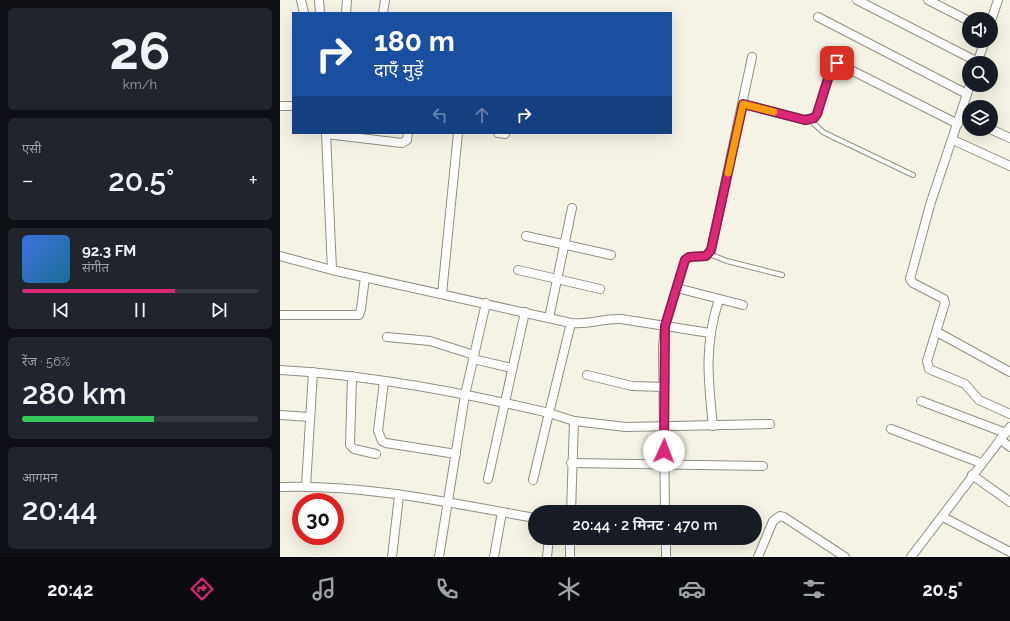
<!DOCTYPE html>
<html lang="hi">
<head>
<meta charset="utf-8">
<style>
  :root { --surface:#171b24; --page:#20242c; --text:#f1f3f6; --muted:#9ea1a6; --line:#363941; --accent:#db2777 }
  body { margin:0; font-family:Raleway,"Noto Sans Devanagari",sans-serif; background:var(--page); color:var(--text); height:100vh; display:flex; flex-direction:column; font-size:15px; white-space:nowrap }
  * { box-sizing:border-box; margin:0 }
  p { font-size:13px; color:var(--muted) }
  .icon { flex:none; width:22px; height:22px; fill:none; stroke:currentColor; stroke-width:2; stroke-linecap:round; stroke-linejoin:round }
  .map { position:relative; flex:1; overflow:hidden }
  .sheet { display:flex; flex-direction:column; gap:8px; padding:8px; background:#0d0f14; width:280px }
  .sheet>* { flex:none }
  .banner { position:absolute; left:12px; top:12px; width:380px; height:122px; border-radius:0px; box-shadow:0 4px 16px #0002; background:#1a4fa0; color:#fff; overflow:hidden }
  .buttons { position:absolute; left:682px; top:12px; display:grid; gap:8px }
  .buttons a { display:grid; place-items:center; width:36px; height:36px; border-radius:50%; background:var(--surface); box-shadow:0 4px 16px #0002; font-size:20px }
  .speed { position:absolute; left:12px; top:493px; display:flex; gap:8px; font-size:20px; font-weight:700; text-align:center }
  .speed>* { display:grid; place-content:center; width:52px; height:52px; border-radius:50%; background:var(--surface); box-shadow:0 4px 16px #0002; line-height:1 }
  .speed .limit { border:6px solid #d22; background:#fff; color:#111 }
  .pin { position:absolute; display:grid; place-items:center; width:34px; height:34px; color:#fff; margin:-17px; border-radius:8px; box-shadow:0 2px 6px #0006 }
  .me { position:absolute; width:44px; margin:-22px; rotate:2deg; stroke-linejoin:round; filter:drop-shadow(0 0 3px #0008) }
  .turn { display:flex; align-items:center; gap:14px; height:84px; padding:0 16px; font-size:18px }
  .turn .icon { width:52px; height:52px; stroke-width:2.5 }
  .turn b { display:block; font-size:28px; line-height:34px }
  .lanes { display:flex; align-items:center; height:38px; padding:0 16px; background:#0003; justify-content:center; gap:20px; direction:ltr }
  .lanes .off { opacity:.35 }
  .big { font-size:30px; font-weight:600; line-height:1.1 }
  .sheet .tile { flex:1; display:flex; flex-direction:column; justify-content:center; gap:6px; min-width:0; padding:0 14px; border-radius:6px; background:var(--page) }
  .sheet .dial { align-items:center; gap:0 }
  .dial b { font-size:52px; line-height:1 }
  .song { display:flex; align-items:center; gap:12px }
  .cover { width:48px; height:48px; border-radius:6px; background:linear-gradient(135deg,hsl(220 70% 55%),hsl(200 70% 35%)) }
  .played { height:4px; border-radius:2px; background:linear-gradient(90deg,var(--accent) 65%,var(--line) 65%) }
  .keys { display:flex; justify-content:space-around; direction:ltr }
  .heat { display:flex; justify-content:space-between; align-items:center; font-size:22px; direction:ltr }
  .charge { height:6px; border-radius:3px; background:linear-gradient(90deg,#34c759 56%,var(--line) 0) }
  .trip { position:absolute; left:248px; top:505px; width:234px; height:40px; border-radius:20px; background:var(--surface); box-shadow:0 4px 16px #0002; font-weight:600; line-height:40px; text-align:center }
  .menu { display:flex; height:64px; justify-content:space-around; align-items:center; background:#090b0e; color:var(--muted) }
  .menu .icon { width:28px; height:28px }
  .menu .selected { color:var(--accent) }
  .menu b { font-size:18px; color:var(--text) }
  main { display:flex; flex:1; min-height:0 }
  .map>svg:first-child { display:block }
</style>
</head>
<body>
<main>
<section class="sheet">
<div class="tile dial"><b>26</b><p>km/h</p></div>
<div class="tile"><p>एसी</p>
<div class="heat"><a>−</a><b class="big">20.5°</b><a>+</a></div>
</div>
<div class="tile">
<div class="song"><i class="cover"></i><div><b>92.3 FM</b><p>संगीत</p></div></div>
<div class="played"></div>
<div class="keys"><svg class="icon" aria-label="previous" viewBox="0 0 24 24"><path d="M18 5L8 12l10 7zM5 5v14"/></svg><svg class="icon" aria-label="pause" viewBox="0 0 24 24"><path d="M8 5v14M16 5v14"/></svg><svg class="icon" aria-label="next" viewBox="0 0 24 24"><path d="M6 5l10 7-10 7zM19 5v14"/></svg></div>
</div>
<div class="tile"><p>रेंज · 56%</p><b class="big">280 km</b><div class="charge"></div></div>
<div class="tile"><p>आगमन</p><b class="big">20:44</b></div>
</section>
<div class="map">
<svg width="730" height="557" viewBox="0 0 730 557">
  <rect width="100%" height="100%" fill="#f5f3e5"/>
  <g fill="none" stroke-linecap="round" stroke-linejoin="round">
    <!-- lane casing -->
    <g stroke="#918f82" stroke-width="6">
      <g id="lane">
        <path d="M530,120L543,132L553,137L633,175"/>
        <path d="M429,254L447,261L502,275"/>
      </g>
    </g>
    <!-- street casing -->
    <g stroke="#918f82" stroke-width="10">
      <g id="street">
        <path d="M21,0L24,13"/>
        <path d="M39,0L40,13"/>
        <path d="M577,0L698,62"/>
        <path d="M648,0L689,21"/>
        <path d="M66,13L67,0"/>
        <path d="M103,13L105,0"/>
        <path d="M538,17L687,94"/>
        <path d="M711,21L718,0"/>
        <path d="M697,63L705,41"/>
        <path d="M690,85L650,205L630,279L633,283L664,299L665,303L647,361L649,369L685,384L699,400L730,414"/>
        <path d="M463,104L525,120L534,118L537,114L552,66L557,63L678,124"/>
        <path d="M0,106H13"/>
        <path d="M710,129L730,138"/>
        <path d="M46,133L52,270"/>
        <path d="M218,133L225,134"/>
        <path d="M46,134L122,143L127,140L128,133"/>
        <path d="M673,140L730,166"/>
        <path d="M246,236L331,255"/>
        <path d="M0,256L52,270L291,323C309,325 324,318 341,319L430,333"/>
        <path d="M238,270L320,289"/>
        <path d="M397,288L463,305"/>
        <path d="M162,294L178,133"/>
        <path d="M0,315H79L81,309L85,277"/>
        <path d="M269,318L292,208"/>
        <path d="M291,323L269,413L294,421"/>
        <path d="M657,332L730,372"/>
        <path d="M107,337L150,341L194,355"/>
        <path d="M193,359L232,368"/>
        <path d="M0,370C90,375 181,392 269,413L253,480"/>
        <path d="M307,375L352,386L384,387"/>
        <path d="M72,376L70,445L74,449L96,454"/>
        <path d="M104,381L98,431L102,441L106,443L176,454"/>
        <path d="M641,401L726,433"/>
        <path d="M0,415L30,417"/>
        <path d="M433,426C428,378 424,346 439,299"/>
        <path d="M611,429L701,463"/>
        <path d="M720,439L730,447"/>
        <path d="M291,463L483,466"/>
        <path d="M692,475L730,502"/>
        <path d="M208,479L245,312"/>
        <path d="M26,486L33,372"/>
        <path d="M0,487C85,484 171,503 255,518"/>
        <path d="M291,512L294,421L346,427L490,424"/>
        <path d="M385,512L383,347L385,326L405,260L409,257L426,256L431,250L472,57"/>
        <path d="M663,517L730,552"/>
        <path d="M386,538V557"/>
        <path d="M112,557L119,496"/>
        <path d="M159,557L185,395L206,303"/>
        <path d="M214,557L222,512"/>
        <path d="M267,557L269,538"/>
        <path d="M290,557V538"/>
        <path d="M478,557L493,521L500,516L504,517L565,557"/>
        <path d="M631,557L730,427"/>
      </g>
    </g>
    <!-- lane -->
    <use href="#lane" stroke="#fff" stroke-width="4"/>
    <!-- street -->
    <use href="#street" stroke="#fff" stroke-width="8"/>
  </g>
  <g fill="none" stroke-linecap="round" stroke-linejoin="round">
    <!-- route casing -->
    <g stroke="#8e194d" stroke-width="10">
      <path id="route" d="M384,451L385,326L405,260L409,257L426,256L431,250L463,104L525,120L534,118L537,114L552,66L557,63"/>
    </g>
    <!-- route -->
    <use href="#route" stroke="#db2777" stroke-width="7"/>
    <!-- slow -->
    <path stroke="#f59e0b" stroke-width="7" d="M448,173L463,104L494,112"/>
  </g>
</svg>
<div class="buttons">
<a><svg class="icon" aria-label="sound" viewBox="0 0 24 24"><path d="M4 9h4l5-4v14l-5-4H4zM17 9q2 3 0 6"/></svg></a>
<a><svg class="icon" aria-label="search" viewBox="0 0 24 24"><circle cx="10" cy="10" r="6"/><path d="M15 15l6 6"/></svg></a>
<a><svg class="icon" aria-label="layers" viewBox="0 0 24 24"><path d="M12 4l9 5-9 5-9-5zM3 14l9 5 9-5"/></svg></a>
</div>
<div class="speed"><div class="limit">30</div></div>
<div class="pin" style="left:557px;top:63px;background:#d93025"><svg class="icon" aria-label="arrive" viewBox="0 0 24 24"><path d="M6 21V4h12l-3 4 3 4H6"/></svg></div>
<svg class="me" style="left:384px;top:451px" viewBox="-20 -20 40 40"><circle r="19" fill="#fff"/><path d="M0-13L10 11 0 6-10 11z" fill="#db2777"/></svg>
<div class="trip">20:44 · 2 मिनट · 470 m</div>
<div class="banner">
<div class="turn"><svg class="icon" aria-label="right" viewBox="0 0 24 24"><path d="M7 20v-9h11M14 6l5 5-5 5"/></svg><div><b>180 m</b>दाएँ मुड़ें</div></div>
<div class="lanes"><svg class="icon off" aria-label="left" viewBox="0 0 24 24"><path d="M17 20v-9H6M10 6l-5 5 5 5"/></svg><svg class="icon off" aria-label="ahead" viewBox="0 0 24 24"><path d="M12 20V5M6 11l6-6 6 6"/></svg><svg class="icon" aria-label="right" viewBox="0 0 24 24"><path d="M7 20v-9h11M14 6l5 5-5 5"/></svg></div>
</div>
</div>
</main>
<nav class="menu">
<b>20:42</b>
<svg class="icon selected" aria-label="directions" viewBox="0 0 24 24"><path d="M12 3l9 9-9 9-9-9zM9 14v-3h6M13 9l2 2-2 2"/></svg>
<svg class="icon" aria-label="music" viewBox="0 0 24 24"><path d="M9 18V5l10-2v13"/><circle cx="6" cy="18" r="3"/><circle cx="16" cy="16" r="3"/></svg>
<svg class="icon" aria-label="phone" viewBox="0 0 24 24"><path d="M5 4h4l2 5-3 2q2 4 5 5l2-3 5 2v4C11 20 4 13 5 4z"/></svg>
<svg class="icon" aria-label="climate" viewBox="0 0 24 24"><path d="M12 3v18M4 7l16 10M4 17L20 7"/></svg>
<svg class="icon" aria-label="car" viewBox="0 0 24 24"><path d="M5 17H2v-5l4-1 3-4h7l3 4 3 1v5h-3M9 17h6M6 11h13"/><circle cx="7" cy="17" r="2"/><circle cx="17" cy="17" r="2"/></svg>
<svg class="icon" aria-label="filters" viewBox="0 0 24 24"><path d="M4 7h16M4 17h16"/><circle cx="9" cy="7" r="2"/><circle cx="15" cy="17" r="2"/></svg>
<b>20.5°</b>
</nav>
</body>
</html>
